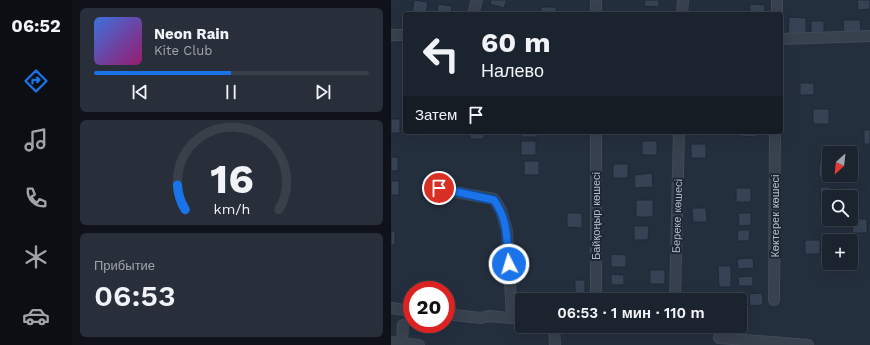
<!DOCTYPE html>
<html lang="ru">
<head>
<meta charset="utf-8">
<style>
  :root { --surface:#1b232e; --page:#282f3a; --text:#f1f3f6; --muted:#a0a4aa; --line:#39404a; --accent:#1a73e8 }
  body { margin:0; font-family:"Work Sans",sans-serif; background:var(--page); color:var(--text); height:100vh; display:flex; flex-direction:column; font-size:15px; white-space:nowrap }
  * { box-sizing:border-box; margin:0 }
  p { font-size:13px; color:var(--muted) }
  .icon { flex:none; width:22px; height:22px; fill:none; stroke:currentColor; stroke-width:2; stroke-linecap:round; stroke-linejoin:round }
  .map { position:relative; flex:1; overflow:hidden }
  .details { display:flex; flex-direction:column; gap:8px; padding:8px; background:#0f1319; width:319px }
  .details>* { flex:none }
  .guide { position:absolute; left:12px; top:12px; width:380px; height:122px; border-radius:4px; box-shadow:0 4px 16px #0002,0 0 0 1px var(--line); background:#1b232e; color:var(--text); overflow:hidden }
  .needle { width:26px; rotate:207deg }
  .tools { position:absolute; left:431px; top:146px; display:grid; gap:8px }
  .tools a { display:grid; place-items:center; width:36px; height:36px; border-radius:4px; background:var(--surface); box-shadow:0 4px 16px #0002,0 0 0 1px var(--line); font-size:20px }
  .speed { position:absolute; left:12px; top:281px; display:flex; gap:8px; font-size:20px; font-weight:700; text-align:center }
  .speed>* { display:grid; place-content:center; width:52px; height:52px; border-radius:50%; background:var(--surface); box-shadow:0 4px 16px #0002,0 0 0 1px var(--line); line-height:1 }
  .speed .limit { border:6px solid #d22; background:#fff; color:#111 }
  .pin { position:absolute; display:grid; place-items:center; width:34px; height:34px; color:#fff; margin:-17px; border:2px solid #fff; border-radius:50%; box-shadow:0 1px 4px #0007 }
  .me { position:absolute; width:44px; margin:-22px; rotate:355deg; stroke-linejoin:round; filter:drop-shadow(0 0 3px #0008) }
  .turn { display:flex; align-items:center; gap:14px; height:84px; padding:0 12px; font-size:18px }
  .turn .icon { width:52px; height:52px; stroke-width:2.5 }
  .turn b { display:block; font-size:28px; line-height:34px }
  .then { display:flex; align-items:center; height:38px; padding:0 12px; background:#0003; gap:8px; font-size:15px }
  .big { font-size:30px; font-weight:600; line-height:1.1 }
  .details .tile { flex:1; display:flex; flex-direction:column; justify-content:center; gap:6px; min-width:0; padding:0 14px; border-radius:6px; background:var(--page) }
  .details .dial { align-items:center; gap:0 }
  .dial svg { height:104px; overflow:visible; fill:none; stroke:var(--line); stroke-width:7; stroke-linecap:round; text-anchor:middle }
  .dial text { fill:var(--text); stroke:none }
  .song { display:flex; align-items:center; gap:12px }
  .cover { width:48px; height:48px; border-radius:6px; background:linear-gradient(135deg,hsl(220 70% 55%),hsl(320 70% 35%)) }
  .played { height:4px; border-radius:2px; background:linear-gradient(90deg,var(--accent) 50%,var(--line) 50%) }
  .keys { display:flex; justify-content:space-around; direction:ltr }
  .trip { position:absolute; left:124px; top:293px; width:232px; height:40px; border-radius:4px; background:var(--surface); box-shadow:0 4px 16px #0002,0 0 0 1px var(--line); font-weight:600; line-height:40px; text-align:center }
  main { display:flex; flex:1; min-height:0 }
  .menu { display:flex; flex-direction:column; width:72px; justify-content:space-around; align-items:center; background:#0b0e12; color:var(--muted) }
  .menu .icon { width:28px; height:28px }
  .menu .selected { color:var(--accent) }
  .menu b { font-size:18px; color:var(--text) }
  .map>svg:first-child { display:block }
</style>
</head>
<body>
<main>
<nav class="menu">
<b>06:52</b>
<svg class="icon selected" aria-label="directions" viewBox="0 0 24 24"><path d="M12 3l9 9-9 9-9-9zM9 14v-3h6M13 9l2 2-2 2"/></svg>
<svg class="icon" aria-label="music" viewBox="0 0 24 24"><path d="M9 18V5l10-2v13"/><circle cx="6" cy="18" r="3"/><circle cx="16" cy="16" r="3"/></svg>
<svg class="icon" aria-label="phone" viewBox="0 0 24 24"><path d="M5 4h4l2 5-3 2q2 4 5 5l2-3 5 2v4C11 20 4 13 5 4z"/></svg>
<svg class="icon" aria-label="climate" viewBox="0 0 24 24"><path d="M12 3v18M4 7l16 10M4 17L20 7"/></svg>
<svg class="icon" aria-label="car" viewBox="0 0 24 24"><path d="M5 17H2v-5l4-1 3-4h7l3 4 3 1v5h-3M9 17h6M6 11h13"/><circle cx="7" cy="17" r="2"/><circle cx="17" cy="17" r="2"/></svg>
</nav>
<section class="details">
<div class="tile">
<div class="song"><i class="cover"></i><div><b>Neon Rain</b><p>Kite Club</p></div></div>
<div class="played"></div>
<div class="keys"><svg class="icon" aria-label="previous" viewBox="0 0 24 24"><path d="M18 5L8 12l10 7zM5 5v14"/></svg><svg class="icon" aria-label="pause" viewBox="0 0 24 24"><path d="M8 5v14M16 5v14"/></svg><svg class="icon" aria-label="next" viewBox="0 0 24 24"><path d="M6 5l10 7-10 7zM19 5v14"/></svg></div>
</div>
<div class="tile dial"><svg viewBox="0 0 100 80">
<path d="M14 69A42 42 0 1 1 86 69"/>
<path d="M14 69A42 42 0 0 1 8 50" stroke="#1a73e8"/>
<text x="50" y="56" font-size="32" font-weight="700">16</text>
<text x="50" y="72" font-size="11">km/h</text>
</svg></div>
<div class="tile"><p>Прибытие</p><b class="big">06:53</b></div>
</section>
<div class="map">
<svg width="479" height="345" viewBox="0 0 479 345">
  <rect width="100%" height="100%" fill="#242f3e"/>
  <!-- building -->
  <g fill="#364354" stroke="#1f2835">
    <path d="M23,0L37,2L35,14H21Z"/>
    <path d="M100,0H116L113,8L99,4Z"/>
    <path d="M254,0H268V7L253,6Z"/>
    <path d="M466,0H479V9L467,10Z"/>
    <path d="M47,4L61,6L60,14H46Z"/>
    <path d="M359,4L374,5L373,14H359Z"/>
    <rect x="150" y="7" width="15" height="7"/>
    <path d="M398,17L415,18V36H397Z"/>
    <path d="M452,20H469L470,32H453Z"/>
    <rect x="420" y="21" width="13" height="14"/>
    <rect x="409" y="83" width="14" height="12"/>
    <rect x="422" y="109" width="16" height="15"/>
    <rect x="0" y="119" width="9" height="14"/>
    <rect x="473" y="130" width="6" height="14"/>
    <rect x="79" y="132" width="14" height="7"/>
    <rect x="131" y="132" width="15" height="5"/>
    <path d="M348,132H366V137L348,136Z"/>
    <rect x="130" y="141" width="15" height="14"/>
    <rect x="251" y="141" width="15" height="14"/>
    <rect x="300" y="144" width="15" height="14"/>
    <rect x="0" y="157" width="7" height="14"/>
    <rect x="133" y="161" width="15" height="14"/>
    <path d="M428,163H438V175H442V177H428Z"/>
    <rect x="222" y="164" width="15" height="14"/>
    <path d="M261,173L262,187L244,188L243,175Z"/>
    <rect x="0" y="181" width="8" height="14"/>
    <path d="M429,187H439L438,206L430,207Z"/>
    <rect x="345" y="188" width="15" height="14"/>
    <path d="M453,188H467V202H460V197H453Z"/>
    <rect x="245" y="200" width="17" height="17"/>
    <path d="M301,208H315L316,222H302Z"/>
    <path d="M176,213H191V228L176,227Z"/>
    <path d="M347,213H360V225L348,226Z"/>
    <path d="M462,219H476V233H461Z"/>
    <path d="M243,226H258L257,240H243Z"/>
    <path d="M347,230H359L358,241H346Z"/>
    <rect x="0" y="231" width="4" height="14"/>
    <rect x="414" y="240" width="15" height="14"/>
    <path d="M220,254L235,255V267H220Z"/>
    <path d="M362,258L363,268L347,269L346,259Z"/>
    <path d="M327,266H340V287H328Z"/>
    <rect x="259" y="270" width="15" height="14"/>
    <path d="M220,274L233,275V285H220Z"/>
    <path d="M362,276V286H348L347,277Z"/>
    <rect x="184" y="280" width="10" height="13"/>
    <path d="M371,293L372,305L359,306L358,294Z"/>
  </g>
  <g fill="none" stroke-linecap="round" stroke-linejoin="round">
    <!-- minor casing -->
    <g stroke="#414a57" stroke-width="12">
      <g id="minor">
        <path d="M82,14L86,0"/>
        <path d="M205,14V0"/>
        <path d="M291,14L292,0"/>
        <path d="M386,14V0"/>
        <path d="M0,35H14"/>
        <path d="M390,39L479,36"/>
        <path d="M205,132V300"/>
        <path d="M38,186C59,192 81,195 103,199L110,210L116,231L121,318"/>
        <path d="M284,300L288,132"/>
        <path d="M383,300L384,132"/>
        <path d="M0,308L21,311"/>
        <path d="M55,314L90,318L98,316L131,319"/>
        <path d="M161,326L163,328L164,345"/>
        <path d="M328,338L417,345"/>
        <path d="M0,342L28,345"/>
        <path d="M11,343L12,325"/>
      </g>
    </g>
    <!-- minor -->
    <use href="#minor" stroke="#38414e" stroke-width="10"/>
  </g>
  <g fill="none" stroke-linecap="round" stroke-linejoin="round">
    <!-- route casing -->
    <g stroke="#114b97" stroke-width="10">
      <path id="route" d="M48,188L103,200C118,222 115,238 118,264"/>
    </g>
    <!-- route -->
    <use href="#route" stroke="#1a73e8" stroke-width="7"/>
  </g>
  <g text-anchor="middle" stroke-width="4" stroke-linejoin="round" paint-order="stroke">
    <!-- street labels -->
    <g font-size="11" fill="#b4bcc9" stroke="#1d2633">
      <text transform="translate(205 216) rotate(-90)" y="4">Байқоңыр көшесі</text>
      <text transform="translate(286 216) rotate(-88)" y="4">Береке көшесі</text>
      <text transform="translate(384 216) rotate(-90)" y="4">Көктерек көшесі</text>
    </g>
  </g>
</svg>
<div class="tools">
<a><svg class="needle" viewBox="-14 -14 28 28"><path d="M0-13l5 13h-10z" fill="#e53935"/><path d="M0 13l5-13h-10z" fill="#a0a4aa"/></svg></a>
<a><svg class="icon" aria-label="search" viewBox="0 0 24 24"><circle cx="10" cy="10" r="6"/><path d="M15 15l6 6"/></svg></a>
<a>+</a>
</div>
<div class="speed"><div class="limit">20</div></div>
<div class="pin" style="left:48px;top:188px;background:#d93025"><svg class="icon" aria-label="arrive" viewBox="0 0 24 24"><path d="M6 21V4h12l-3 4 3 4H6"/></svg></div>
<svg class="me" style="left:118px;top:264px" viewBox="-20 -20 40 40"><circle r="17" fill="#1a73e8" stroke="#fff" stroke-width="3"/><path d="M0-11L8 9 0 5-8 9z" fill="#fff"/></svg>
<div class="trip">06:53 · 1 мин · 110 m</div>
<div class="guide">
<div class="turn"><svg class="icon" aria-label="left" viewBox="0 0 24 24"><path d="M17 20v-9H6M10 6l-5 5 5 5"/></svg><div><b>60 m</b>Налево</div></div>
<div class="then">Затем<svg class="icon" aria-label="arrive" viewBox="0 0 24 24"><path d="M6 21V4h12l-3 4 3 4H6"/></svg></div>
</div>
</div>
</main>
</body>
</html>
